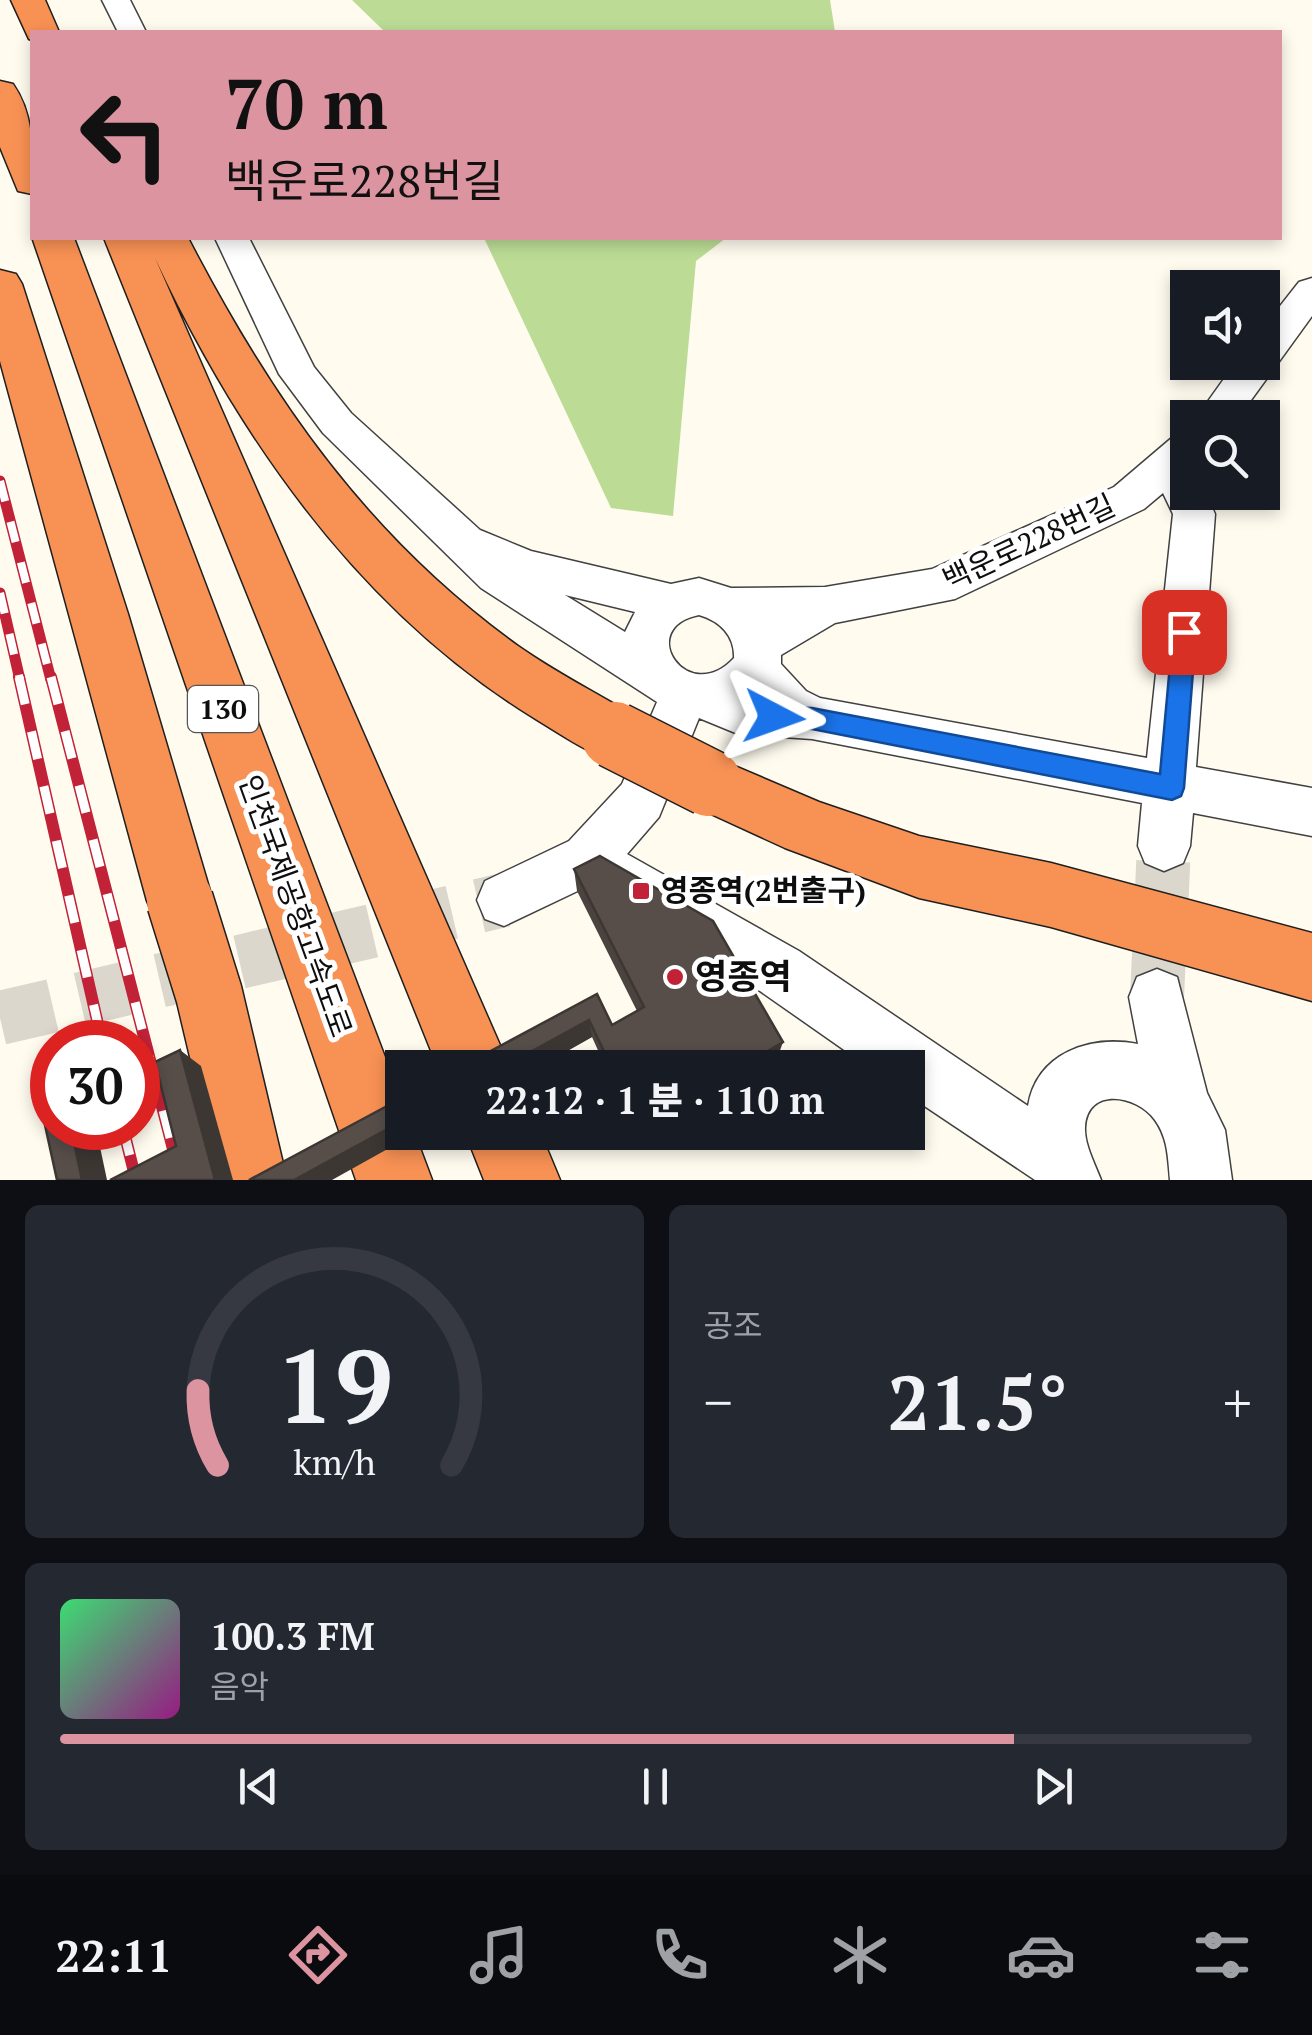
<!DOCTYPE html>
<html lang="ko">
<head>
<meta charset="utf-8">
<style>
  :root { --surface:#171b24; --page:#242831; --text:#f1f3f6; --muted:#9ea1a6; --line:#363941; --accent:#dc95a0 }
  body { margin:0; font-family:"PT Serif","Noto Sans KR",serif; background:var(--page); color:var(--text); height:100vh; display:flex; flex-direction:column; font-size:38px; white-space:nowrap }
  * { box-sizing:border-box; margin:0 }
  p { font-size:32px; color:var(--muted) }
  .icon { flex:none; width:55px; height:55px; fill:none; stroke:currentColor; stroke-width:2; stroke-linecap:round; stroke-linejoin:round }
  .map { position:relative; height:1180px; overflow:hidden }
  .side { display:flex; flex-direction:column; gap:25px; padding:25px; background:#0d0f14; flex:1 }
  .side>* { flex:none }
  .hud { position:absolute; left:30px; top:30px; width:1252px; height:210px; border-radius:0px; box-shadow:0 5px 15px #0003; background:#dc95a0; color:#111; overflow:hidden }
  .buttons { position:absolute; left:1170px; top:270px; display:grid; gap:20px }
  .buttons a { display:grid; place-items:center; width:110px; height:110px; border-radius:0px; background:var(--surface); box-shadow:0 5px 15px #0003; font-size:50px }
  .speed { position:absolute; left:30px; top:1020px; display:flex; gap:20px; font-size:50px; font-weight:700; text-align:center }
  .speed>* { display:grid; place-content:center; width:130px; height:130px; border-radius:50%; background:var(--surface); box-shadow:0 5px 15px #0003; line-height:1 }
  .speed .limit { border:15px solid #d22; background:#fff; color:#111 }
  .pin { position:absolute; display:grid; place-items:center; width:85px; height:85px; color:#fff; margin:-42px; border-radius:20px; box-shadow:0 5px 15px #0006 }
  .me { position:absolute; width:110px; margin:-55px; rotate:94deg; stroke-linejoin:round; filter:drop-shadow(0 0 8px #0008) }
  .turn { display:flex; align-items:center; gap:35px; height:210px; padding:0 30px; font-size:45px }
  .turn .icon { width:130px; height:130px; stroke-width:2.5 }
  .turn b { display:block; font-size:70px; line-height:85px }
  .big { font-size:75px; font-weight:800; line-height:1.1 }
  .side .tile { flex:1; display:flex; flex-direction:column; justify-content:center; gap:15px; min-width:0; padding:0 35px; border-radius:15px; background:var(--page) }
  .side .dial { align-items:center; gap:0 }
  .dial svg { height:260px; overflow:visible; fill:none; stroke:var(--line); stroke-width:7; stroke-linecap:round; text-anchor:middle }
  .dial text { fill:var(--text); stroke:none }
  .song { display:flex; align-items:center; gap:30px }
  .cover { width:120px; height:120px; border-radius:15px; background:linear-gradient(135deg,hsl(140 70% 55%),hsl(310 70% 35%)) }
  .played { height:10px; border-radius:5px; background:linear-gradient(90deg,var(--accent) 80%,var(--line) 80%) }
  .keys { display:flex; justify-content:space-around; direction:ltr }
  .heat { display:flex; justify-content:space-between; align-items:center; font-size:55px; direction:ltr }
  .side .tiles { flex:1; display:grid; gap:25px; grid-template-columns:1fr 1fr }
  .tile:last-child { grid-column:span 2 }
  .trip { position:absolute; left:385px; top:1050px; width:540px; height:100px; border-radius:0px; background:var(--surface); box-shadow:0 5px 15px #0003; font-weight:800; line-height:100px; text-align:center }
  .dock { display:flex; height:160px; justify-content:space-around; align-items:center; background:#090b0e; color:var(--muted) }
  .dock .icon { width:70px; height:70px }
  .dock .current { color:var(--accent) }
  .dock b { font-size:45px; color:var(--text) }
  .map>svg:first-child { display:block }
</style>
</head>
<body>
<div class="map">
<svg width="1312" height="1180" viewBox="0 0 1312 1180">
  <rect width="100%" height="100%" fill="#fffbef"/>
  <!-- forest -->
  <g fill="#bcdc96">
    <path d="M352,0H830L835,32H385Z"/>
    <path d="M484,238H726L696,261L673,516L611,508Z"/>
  </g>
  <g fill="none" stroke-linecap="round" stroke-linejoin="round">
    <!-- minor-tunnel -->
    <g stroke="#dbd7cd" stroke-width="54" stroke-dasharray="54 28" stroke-linecap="butt">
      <path d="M1157,997L1164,846"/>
      <path d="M0,1018L504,900"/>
    </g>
    <!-- minor casing -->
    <g stroke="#414141" stroke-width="3">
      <g id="minor">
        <path d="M102,0H130L146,32H118Z"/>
        <path d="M215,238H249L314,367L351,413L480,530L531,551L671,584L699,578L731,588L825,587L932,569L1114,487L1174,436L1188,432V492H1205L1215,514L1196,767L1312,788V836L1193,813L1190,846L1183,863L1164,871L1145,863L1138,846L1142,803L812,739L738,734L699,718L659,817L627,854L799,951L1028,1106C1037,1052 1091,1035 1138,1044L1129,997L1137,977L1157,969L1177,977L1207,1093L1225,1130L1232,1180H1170C1168,1158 1168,1138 1155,1120C1136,1094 1087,1087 1085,1127C1084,1144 1095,1164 1101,1180H1035L908,1095V1068H870L760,991L586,887L504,926L485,919L477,900L485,881L569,841L622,784L657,702L481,588L323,433L279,374ZM1163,493L1173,514L1147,758L820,698L806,691L781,664V655L835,623L955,599L1144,509ZM565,595L635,612L625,632ZM699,615C720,621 735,636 734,658C688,708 634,628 699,615Z"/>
        <path d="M1312,278V316L1238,418H1196L1236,362H1262V329L1299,282Z"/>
      </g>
    </g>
    <!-- highway casing -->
    <g stroke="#1f1f1f" stroke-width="3">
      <g id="highway">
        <path d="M11,0H45L59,32H32V40L29,39Z"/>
        <path d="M0,81L13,84C36,117 32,155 32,194L18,191L0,147Z"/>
        <path d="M32,237L74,238L402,1102V1132H414L432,1180H356Z"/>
        <path d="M104,238H188C272,400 368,538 518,646C555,672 596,693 635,716L644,735L635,754L614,762C585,751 560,734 534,718C360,611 240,439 155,258L510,1068H438Z"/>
        <path d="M0,270L16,274L22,284L128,614L213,901L203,924L180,933L157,924L147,901L0,361Z"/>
        <path d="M709,755L819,802L919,836L1051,863L1312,933V1001L1051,927L919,898L785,848L687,803L678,783L687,763Z"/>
        <path d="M465,1132H540L560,1180H484Z"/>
      </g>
    </g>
    <!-- minor -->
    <use href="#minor" fill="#fff" fill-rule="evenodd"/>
    <!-- highway -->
    <use href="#highway" fill="#f89154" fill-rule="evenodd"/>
    <!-- rail-far1 casing -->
    <g stroke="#c22237" stroke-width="11">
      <g id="rail-far1">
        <path d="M0,481L51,680"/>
        <path d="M0,593L20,680"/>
      </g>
    </g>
    <!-- rail casing -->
    <g stroke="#c22237" stroke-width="12">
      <g id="rail">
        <path d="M19,677L102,1042"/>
        <path d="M51,677L181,1180"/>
        <path d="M123,1128L136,1180"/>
      </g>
    </g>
    <!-- rail-far1 -->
    <use href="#rail-far1" stroke="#fff" stroke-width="8" stroke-dasharray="21" stroke-linecap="butt"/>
    <!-- rail -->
    <use href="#rail" stroke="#fff" stroke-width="9" stroke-dasharray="28" stroke-linecap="butt"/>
    <!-- highway-bridge casing -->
    <g stroke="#1f1f1f" stroke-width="69" stroke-linecap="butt">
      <g id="highway-bridge">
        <path d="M614,735L709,783"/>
        <path d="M180,901L209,994L253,1180"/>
      </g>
    </g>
    <!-- highway-bridge -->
    <use href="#highway-bridge" stroke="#f89154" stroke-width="66"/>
  </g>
  <!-- wall -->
  <path fill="#4b4340" d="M574,869L777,1059L762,1068H606L592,1037L537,1068L597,994L612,1025L637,1011L577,891Z"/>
  <!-- shaded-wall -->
  <g fill="#3d3734">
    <path d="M589,1020L592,1037L537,1068H501Z"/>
    <path d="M783,1042L777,1059L762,1068H739Z"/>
    <path d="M180,1050L201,1066L233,1180H215Z"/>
    <path d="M402,1121V1132H418L332,1180H294Z"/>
    <path d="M71,1128H96L107,1180H82Z"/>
    <path d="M640,1132H651L641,1139Z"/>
  </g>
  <!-- building -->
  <g fill="#574e4a" stroke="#3d3734" stroke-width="2.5">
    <path d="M600,856L713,921L783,1042L739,1068H612L589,1020L501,1068H459L597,994L612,1025L644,1007L574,869Z"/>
    <path d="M180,1050L215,1180H110L176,1146L155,1062Z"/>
    <path d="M402,1098V1121L294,1180H249Z"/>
    <path d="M52,1112V1128H71L82,1180H57L43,1116Z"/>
  </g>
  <!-- route -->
  <path fill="#1a73e8" stroke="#114b97" stroke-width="2.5" d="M1184,622L1196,632L1184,788L1181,796L1172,800L812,729L774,728L761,717L774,706L812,708L1160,774L1173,632Z"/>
  <!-- markers -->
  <g fill="#c22237" stroke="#fff" stroke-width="4">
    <rect x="631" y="881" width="20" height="20" rx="5"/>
    <circle cx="675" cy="977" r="10"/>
  </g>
  <g text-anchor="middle" stroke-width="10" stroke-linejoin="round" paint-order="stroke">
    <!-- shield labels -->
    <rect fill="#fff" stroke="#565656" stroke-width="2.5" x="188" y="686" width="70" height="46" rx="8"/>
    <g font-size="28" font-weight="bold" fill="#0e0e0e">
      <text x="223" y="719">130</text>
    </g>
    <!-- street labels -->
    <g font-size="30" fill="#0e0e0e" stroke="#fff">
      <text transform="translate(1029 543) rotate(-25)" y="10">백운로228번길</text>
      <text transform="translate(295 906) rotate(70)" y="10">인천국제공항고속도로</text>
    </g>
    <!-- poi labels -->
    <g font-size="30" font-weight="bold" fill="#0e0e0e" stroke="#fff" text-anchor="start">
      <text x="661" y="901">영종역(2번출구)</text>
    </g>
    <!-- near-poi labels -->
    <g font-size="35" font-weight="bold" fill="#0e0e0e" stroke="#fff" text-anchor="start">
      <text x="695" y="989">영종역</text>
    </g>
  </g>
</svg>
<div class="buttons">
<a><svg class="icon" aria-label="sound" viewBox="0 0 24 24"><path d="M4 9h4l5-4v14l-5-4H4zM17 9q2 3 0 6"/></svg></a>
<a><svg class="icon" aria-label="search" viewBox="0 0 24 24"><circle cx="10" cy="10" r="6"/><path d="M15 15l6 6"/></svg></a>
</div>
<div class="speed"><div class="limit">30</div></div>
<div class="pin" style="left:1184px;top:632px;background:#d93025"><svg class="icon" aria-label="arrive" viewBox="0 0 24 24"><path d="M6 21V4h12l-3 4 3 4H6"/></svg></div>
<svg class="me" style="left:774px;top:717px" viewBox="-20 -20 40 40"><path d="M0-17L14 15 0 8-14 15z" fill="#1a73e8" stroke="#fff" stroke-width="4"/></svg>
<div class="trip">22:12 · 1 분 · 110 m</div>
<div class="hud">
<div class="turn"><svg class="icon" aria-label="left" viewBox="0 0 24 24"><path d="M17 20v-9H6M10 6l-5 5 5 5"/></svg><div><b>70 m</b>백운로228번길</div></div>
</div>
</div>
<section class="side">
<div class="tiles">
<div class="tile dial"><svg viewBox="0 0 100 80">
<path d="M14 69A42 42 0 1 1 86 69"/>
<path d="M14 69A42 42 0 0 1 8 46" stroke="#dc95a0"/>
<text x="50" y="56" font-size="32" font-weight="700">19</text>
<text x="50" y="72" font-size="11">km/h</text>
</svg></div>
<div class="tile"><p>공조</p>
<div class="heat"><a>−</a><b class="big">21.5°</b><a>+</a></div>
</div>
<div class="tile">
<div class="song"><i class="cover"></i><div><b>100.3 FM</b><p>음악</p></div></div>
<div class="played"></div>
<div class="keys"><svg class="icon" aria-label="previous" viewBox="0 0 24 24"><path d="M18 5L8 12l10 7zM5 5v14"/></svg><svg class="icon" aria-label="pause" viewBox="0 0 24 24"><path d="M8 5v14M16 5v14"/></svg><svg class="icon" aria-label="next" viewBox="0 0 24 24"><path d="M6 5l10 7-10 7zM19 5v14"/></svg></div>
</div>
</div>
</section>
<nav class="dock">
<b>22:11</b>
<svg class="icon current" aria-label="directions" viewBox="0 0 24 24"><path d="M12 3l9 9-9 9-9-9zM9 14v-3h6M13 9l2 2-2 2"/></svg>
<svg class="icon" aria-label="music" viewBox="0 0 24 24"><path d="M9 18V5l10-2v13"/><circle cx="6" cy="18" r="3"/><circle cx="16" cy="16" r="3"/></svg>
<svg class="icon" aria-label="phone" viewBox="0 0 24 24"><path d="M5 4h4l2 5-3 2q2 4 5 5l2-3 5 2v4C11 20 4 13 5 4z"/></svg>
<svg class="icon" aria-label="climate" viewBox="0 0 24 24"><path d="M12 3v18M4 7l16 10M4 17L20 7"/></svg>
<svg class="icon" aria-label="car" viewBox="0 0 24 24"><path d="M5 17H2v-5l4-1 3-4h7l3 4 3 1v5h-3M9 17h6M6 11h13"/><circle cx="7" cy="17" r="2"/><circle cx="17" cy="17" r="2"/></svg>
<svg class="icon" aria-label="filters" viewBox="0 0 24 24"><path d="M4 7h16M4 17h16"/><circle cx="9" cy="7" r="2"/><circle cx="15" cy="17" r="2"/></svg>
</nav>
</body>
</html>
